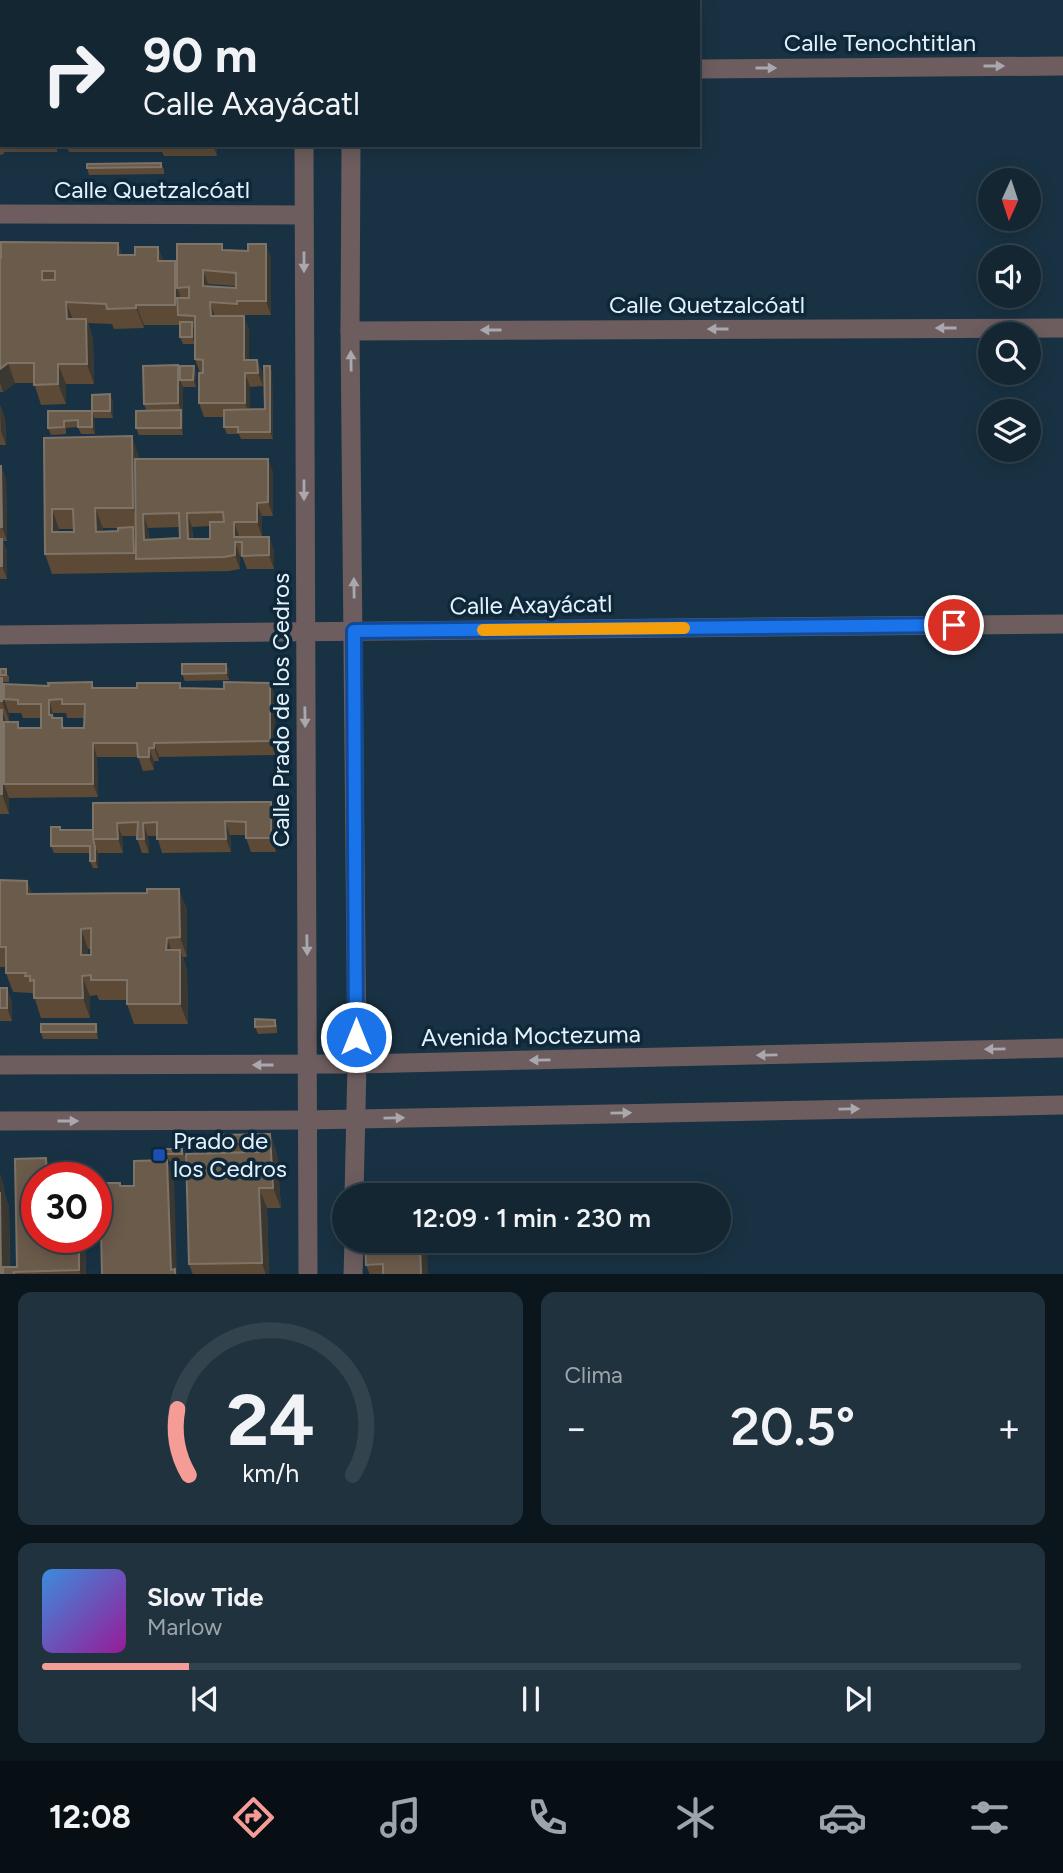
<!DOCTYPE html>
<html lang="es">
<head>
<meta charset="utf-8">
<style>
  :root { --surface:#132632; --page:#20323e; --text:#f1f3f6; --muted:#9da5ac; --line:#32434d; --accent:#f59c96 }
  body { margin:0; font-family:Figtree,sans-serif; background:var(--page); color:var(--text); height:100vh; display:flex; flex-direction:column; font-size:26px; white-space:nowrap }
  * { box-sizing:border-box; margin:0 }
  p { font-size:23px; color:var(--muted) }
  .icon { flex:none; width:38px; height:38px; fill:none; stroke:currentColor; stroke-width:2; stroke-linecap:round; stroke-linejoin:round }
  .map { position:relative; height:1274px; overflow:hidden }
  .details { display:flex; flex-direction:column; gap:18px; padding:18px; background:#0a151c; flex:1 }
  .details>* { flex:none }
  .top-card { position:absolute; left:0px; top:0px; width:700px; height:147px; box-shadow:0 4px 18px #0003,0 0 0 2px var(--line); background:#132632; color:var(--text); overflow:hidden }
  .needle { width:46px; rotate:183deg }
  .tools { position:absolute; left:978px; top:168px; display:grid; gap:14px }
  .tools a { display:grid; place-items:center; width:63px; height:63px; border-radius:50%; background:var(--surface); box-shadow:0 4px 18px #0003,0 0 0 2px var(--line); font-size:35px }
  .speed { position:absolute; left:21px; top:1162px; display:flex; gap:14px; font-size:35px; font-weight:700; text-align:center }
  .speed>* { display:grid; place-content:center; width:91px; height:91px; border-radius:50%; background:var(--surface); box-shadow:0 4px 18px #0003,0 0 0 2px var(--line); line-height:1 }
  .speed .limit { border:10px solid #d22; background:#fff; color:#111 }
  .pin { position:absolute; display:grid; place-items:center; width:60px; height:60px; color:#fff; margin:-30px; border:4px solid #fff; border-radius:50%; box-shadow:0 2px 7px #0007 }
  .me { position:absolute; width:77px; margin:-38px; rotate:0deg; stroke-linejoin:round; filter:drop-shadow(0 0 5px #0008) }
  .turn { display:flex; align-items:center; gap:24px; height:147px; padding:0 28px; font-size:32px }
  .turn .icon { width:91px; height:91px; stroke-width:2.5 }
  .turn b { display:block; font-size:49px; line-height:60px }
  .big { font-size:52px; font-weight:600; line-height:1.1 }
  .details .card { flex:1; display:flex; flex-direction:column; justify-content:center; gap:10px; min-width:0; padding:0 24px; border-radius:14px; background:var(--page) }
  .details .dial { align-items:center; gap:0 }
  .dial svg { height:182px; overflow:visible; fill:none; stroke:var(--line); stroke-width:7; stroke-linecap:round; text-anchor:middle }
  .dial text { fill:var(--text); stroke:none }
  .song { display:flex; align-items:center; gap:21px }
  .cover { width:84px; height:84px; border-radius:10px; background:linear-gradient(135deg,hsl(210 70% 55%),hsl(300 70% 35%)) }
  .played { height:7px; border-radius:4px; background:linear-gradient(90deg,var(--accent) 15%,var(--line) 15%) }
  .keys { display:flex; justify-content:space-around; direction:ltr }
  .heat { display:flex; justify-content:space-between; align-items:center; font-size:38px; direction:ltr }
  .details .tiles { flex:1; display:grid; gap:18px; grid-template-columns:1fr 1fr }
  .card:last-child { grid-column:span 2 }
  .trip { position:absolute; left:332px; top:1183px; width:399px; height:70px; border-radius:35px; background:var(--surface); box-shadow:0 4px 18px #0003,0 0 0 2px var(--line); font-weight:600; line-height:70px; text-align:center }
  .tabs { display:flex; height:112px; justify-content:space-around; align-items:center; background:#080f14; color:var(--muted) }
  .tabs .icon { width:49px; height:49px }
  .tabs .on { color:var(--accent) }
  .tabs b { font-size:32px; color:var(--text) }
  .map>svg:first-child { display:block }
</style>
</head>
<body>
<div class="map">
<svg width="1063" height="1275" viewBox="0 0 1063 1275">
  <rect width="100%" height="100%" fill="#193243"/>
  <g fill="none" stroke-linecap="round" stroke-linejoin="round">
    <!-- minor -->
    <g stroke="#6d5d5e" stroke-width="19">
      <path d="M351,0V2"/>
      <path d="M305,2V0"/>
      <path d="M698,69L1063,66"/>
      <path d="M304,145L308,1275"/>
      <path d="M351,145L350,331L357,1064L354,1195"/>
      <path d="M0,214L304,215"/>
      <path d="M350,331L1063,328"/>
      <path d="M0,635L1063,624"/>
      <path d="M353,1275L354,1241"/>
    </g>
    <!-- tertiary -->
    <g stroke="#6d5d5e" stroke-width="19">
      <path d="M0,1065L357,1064L1063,1048"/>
      <path d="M0,1121L307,1120L1063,1105"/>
    </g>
  </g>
  <!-- wall -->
  <g fill="#5c4936" fill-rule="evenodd">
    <path d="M0,43L2,48V145H57V152H4V154L0,155Z"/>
    <path d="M66,145H217V156H164L162,152H69Z"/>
    <path d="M161,163L164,170V174L89,175L87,168Z"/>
    <path d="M118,243L122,255H135L158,247L163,261H175L177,267L224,250L271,258V315H242V316L249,329V360H257L262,373L263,386L250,387V410L265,409L270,366L272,373L273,439H241L239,434H227L224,427V417H204L199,403L200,373L195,359V329H194L195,344H183L180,337V325H144V328L114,329L112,324L88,323L93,339L94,384H66V404L41,405L34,383H15L3,392H0V258ZM208,284L236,286V288L208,286Z"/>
    <path d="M194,366L196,373V387H183V435H139L136,428L146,410L144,404L180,372Z"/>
    <path d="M113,401V418H94L92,411Z"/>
    <path d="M0,405L5,418L6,445H0Z"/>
    <path d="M48,411H92L94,418L95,434H81L78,427L66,428V434L51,435L48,428Z"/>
    <path d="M44,438L139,456V459L273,472V516H262V536H239V537H269L274,551V569H247L242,556H240V569L229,571L52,574L45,554ZM210,526V539H193L192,527ZM179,527L180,538L149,539L148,528ZM103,528H118V531L103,532ZM59,529H74V532H59Z"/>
    <path d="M0,466H1L6,479L7,541H3L7,552V579H0Z"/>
    <path d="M226,664L229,671V680L185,681L182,674Z"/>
    <path d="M0,669L9,676V682H3L4,684L49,686L92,682L94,688L224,689L270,683L275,697V755L159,757V761H154V770L143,771L138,757H97L98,797L9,798V814H0ZM9,713H21L23,718H41V728H20L6,722V721H9ZM53,713H66L67,718H85L84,728H66L54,718Z"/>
    <path d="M271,802L276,816V852H251L246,838V835H230L231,852L162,853L157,836H148L149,853H142L137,839L138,836H122L123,853H98V868H93L90,861V853H54L51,846L61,830H93V803Z"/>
    <path d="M0,880L27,881L32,894L187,909V957H183L187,970L188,1024H134L127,1004V1000H99L97,995L90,996V1018H41L34,996L33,995L32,993L13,992L6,973V967H0ZM88,949H91V955H88Z"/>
    <path d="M0,988L12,1001V1021H0Z"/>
    <path d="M275,1020L277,1026V1033L258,1034L255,1027Z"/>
    <path d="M96,1024L98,1031V1039H43L41,1032Z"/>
    <path d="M270,1134L277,1154L281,1208H267L269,1275H193L189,1264L224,1153L220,1142Z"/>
    <path d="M182,1149L185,1156V1161H169L166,1154Z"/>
    <path d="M37,1178L85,1237L86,1275H0L3,1183L4,1192L9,1207L10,1267H17Z"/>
    <path d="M365,1241L428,1275H370L366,1265Z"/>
  </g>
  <!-- shaded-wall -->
  <g fill="#3b3832">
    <path d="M0,43L2,48V67L0,62Z"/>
    <path d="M213,145H217V156Z"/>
    <path d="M118,243L125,263L118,255Z"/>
    <path d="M266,244L271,258V315L266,301Z"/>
    <path d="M158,247L165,267L158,261Z"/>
    <path d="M175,261L182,281L177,288L182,301L179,315L175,305Z"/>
    <path d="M203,270L208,284V299L203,286Z"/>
    <path d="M66,302L74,322L67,319Z"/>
    <path d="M210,302L215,316H211Z"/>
    <path d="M136,305L144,325V328L136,308Z"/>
    <path d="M244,316L249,329V373L244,360Z"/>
    <path d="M86,319L93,339L94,384L87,364Z"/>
    <path d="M192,322L194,329L195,344L192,337Z"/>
    <path d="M257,360L262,373L263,386L258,373Z"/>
    <path d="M8,363L15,383L3,392L0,383V369Z"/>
    <path d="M58,364L66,384V404L58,384Z"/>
    <path d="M178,365L183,380H180L183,387V435L181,428V410L178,403Z"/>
    <path d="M194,366L196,373V387L193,380Z"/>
    <path d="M270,366L272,373L273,439L270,432Z"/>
    <path d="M245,373L250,387V417L245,403Z"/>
    <path d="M110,394L113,401V418L110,411Z"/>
    <path d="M0,405L5,418L6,445L1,431Z"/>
    <path d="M92,411L94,418L95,434L92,427Z"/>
    <path d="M132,436L139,456L140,528L133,508Z"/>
    <path d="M268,459L273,472V516L268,502Z"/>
    <path d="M1,466L6,479L7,541L2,527Z"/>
    <path d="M257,503L262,516V536L257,522Z"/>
    <path d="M95,508L103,528V552L96,532Z"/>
    <path d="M52,509L59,529L60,552L52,532Z"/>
    <path d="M187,513L192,527L193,553L188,539Z"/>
    <path d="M143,514L148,528L149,553L144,540Z"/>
    <path d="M234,522L239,536V542L234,537Z"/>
    <path d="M133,527L140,547L136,559L134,553Z"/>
    <path d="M269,537L274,551V569L269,555Z"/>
    <path d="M2,539L7,552V579L2,566Z"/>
    <path d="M235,542L240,556V569L235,555Z"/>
    <path d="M226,664L229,671V680L226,673Z"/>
    <path d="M2,678L9,698L4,699L9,713V721L2,701Z"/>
    <path d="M270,683L275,697V755L270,741Z"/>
    <path d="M49,700L53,713L54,720L49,715Z"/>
    <path d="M2,710L9,730L4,784L9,798V814L2,794Z"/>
    <path d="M93,743L97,757L98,797L93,784Z"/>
    <path d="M154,743L159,757V761L154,748Z"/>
    <path d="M149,748L154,761V770L149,757Z"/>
    <path d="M271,802L276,816V852L271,838Z"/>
    <path d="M225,821L230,835L231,852L226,839Z"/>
    <path d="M117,823L122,836L123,853L118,839Z"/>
    <path d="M143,823L148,836L149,853L144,839Z"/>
    <path d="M95,847L98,853V868L95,861Z"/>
    <path d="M27,881L34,901L27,894Z"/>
    <path d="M179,889L187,909V957L180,937Z"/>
    <path d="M81,929L88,949V975L81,955Z"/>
    <path d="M167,938L174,958L166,950Z"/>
    <path d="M180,950L187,970L188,1024L180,1004Z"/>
    <path d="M82,976L90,996V1018L83,998Z"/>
    <path d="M7,988L12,1001V1021L7,1008Z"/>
    <path d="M96,1024L98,1031V1039L96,1032Z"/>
    <path d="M270,1134L277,1154L281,1208L273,1188Z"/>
    <path d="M46,1158L53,1178H47Z"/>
    <path d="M167,1160L174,1180L177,1275H172L171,1270Z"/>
    <path d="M0,1173L3,1183L4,1192L9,1207L10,1275H1Z"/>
    <path d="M259,1188L267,1208L269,1275H266L262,1263Z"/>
    <path d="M79,1237H85L86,1275H81L79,1270Z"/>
    <path d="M420,1241H427L428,1275H421Z"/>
  </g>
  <!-- building -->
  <g fill="#6b5b4b" stroke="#7e7367" stroke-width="2" fill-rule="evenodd">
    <rect x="122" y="0" width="34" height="2"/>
    <rect x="156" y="0" width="90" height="2"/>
    <rect x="0" y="67" width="2" height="72"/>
    <path d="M161,163V167L87,168V164Z"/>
    <path d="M1,242L118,243V255H135V247H158V261H175V305H136V308L107,309L106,304L66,302L67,319H86L87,364H58V384L34,385V363H8L0,369V258H1ZM42,271H55V280H42Z"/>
    <path d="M177,244H222V250L248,251V244H266V301H237V304L210,302L211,316H244V360H257L258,373H245V403H199V373H203V360L195,359V316L178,315L177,298H189V287L177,288ZM203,270L236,273V288L203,286Z"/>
    <rect x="180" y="322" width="12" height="15"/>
    <path d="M178,365V403L144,404L143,366Z"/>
    <path d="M180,366H194L193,380H180Z"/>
    <path d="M264,366H270V432H238V427H224V410L265,409Z"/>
    <path d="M110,394V411H92V395Z"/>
    <path d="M181,410V428H136V411Z"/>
    <path d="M48,411H92V427H78V420L64,421V427L48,428Z"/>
    <path d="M132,436L133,508H95L96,532L118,531V528L133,527L134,553L45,554L44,438ZM52,509H73L74,532H52Z"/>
    <path d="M135,459H268V502L257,503V522H234V537H269V555L242,556V542H235V555L224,557L136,559ZM223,512L224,522H210V539H188L187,513ZM179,513L180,538L144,540L143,514Z"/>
    <path d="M0,466H1L2,527H0Z"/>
    <rect x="0" y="539" width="2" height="27"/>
    <path d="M182,664H226V673L182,674Z"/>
    <rect x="0" y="669" width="6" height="6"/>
    <rect x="0" y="678" width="2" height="23"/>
    <path d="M92,682V688H137V683H180V688L224,689V682L270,683V741L154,743V748H149V757H138L137,743H93V784H4V722H18V728H41V704H18V700L4,699V684L49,686L48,683ZM62,699V704H85L84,728H62V718H52V715H49V700Z"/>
    <rect x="0" y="710" width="2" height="84"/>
    <path d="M271,802V838H246V822L225,821L226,839H157V822L143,823L144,839H137L138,822L117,823L118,839H93V803Z"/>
    <path d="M51,827H60V830H93V839L95,847V861H90V846H51Z"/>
    <path d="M0,880L27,881V894L147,893V889H179L180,937L167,938L166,950H180V1004H127V980H91V975L82,976L83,998H34V980L30,981V976H25L26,973H6V947H0ZM91,928V955H81V929Z"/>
    <rect x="0" y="988" width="7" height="20"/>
    <path d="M255,1019L275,1020V1026L255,1027Z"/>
    <rect x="41" y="1024" width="55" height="8"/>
    <path d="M270,1134L273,1188H259L262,1263L189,1264L186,1154L259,1152L258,1142H220V1135Z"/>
    <rect x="166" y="1149" width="16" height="5"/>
    <path d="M46,1158L47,1178H37V1237H79V1270L14,1272V1275H3V1267H17L15,1159Z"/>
    <path d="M167,1160L171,1270L175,1269V1275H102L100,1183H120V1186H134V1161Z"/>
    <path d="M0,1192L1,1275H0Z"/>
    <path d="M365,1241H420L421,1275H383V1264L366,1265Z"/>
  </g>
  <!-- one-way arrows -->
  <defs><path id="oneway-solid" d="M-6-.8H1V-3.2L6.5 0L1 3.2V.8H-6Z" transform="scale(1.75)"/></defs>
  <g fill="#a8a8ae">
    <use href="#oneway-solid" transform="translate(994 66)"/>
    <use href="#oneway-solid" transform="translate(766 68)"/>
    <use href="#oneway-solid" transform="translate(304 262) rotate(90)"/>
    <use href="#oneway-solid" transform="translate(946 328) rotate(180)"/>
    <use href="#oneway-solid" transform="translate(718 329) rotate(180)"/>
    <use href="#oneway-solid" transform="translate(491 330) rotate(180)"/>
    <use href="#oneway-solid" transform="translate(351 361) rotate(-91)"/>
    <use href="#oneway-solid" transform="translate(304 490) rotate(90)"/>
    <use href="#oneway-solid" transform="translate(354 588) rotate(-91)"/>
    <use href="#oneway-solid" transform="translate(305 717) rotate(89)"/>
    <use href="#oneway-solid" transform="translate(307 945) rotate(89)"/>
    <use href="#oneway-solid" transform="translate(995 1049) rotate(179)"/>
    <use href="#oneway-solid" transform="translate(767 1055) rotate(179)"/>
    <use href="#oneway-solid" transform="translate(540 1060) rotate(179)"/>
    <use href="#oneway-solid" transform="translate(263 1065) rotate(180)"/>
    <use href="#oneway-solid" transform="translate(849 1109) rotate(-1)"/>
    <use href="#oneway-solid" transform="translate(621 1113) rotate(-1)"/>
    <use href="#oneway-solid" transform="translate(394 1118) rotate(-1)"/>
    <use href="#oneway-solid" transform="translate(68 1121)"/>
  </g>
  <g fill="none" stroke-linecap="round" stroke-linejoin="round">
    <!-- route casing -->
    <g stroke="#114b97" stroke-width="18">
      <path id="route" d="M356,1037L354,631L954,625"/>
    </g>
    <!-- route -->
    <use href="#route" stroke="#1a73e8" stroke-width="12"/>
    <!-- slow -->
    <path stroke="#f59e0b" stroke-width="12" d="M483,630L684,628"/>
  </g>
  <!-- markers -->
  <rect fill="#1a4fb4" stroke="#0f2839" stroke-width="2.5" x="152" y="1148" width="14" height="14" rx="3.5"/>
  <g text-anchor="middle" stroke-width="7" stroke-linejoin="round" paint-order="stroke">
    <!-- street labels -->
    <g font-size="24" fill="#e3f2fd" stroke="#0f2839">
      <text x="880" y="51">Calle Tenochtitlan</text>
      <text x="152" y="198">Calle Quetzalcóatl</text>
      <text x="707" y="313">Calle Quetzalcóatl</text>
      <text transform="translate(531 605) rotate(-1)" y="8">Calle Axayácatl</text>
      <text transform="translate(281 710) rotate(-90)" y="8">Calle Prado de los Cedros</text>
      <text transform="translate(531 1036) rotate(-1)" y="8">Avenida Moctezuma</text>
    </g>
    <!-- poi labels -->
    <g font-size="24" fill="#e3f2fd" stroke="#0f2839" text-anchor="start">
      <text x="173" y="1149">Prado de<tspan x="173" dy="28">los Cedros</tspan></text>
    </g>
  </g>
</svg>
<div class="tools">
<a><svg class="needle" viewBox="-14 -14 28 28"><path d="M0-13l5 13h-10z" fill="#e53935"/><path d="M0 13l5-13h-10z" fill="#9da5ac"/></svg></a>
<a><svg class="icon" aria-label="sound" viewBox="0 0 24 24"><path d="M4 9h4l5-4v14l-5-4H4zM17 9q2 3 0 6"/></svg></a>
<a><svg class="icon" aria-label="search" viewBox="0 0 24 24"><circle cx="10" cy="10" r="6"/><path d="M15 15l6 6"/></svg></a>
<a><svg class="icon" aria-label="layers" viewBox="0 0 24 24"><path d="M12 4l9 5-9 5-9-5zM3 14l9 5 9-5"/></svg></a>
</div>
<div class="speed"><div class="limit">30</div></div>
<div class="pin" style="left:954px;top:625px;background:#d93025"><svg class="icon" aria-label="arrive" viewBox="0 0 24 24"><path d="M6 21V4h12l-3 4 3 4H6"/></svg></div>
<svg class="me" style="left:356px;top:1037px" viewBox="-20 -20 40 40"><circle r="17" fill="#1a73e8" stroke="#fff" stroke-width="3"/><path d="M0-11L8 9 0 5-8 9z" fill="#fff"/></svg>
<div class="trip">12:09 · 1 min · 230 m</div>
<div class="top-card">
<div class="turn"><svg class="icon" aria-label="right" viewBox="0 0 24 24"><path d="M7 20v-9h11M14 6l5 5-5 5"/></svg><div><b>90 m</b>Calle Axayácatl</div></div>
</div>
</div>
<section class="details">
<div class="tiles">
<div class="card dial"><svg viewBox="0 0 100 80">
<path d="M14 69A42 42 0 1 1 86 69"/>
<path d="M14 69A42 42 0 0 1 9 40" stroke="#f59c96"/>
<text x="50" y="56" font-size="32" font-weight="700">24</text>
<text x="50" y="72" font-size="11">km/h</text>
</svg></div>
<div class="card"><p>Clima</p>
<div class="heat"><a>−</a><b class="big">20.5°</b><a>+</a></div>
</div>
<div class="card">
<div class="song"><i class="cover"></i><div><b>Slow Tide</b><p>Marlow</p></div></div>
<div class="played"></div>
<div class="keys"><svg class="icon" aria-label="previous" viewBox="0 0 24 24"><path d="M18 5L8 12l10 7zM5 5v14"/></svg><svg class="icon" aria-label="pause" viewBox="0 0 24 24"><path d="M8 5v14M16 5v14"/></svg><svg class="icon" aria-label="next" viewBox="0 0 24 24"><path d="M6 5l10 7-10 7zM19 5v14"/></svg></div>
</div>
</div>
</section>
<nav class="tabs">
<b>12:08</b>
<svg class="icon on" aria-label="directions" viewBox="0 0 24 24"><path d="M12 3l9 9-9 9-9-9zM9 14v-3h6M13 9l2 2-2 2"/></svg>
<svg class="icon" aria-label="music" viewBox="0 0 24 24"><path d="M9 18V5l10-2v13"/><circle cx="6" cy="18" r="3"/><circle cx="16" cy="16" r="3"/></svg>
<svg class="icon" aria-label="phone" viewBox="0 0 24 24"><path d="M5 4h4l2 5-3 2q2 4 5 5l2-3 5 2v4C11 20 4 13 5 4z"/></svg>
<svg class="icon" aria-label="climate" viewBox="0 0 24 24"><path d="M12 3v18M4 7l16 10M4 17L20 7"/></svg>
<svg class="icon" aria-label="car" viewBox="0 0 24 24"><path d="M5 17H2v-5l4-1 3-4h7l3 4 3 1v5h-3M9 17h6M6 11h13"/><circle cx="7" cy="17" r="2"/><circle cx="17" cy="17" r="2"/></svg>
<svg class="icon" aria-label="filters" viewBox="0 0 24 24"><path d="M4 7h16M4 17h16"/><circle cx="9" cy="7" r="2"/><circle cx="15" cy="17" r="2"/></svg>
</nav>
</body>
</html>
